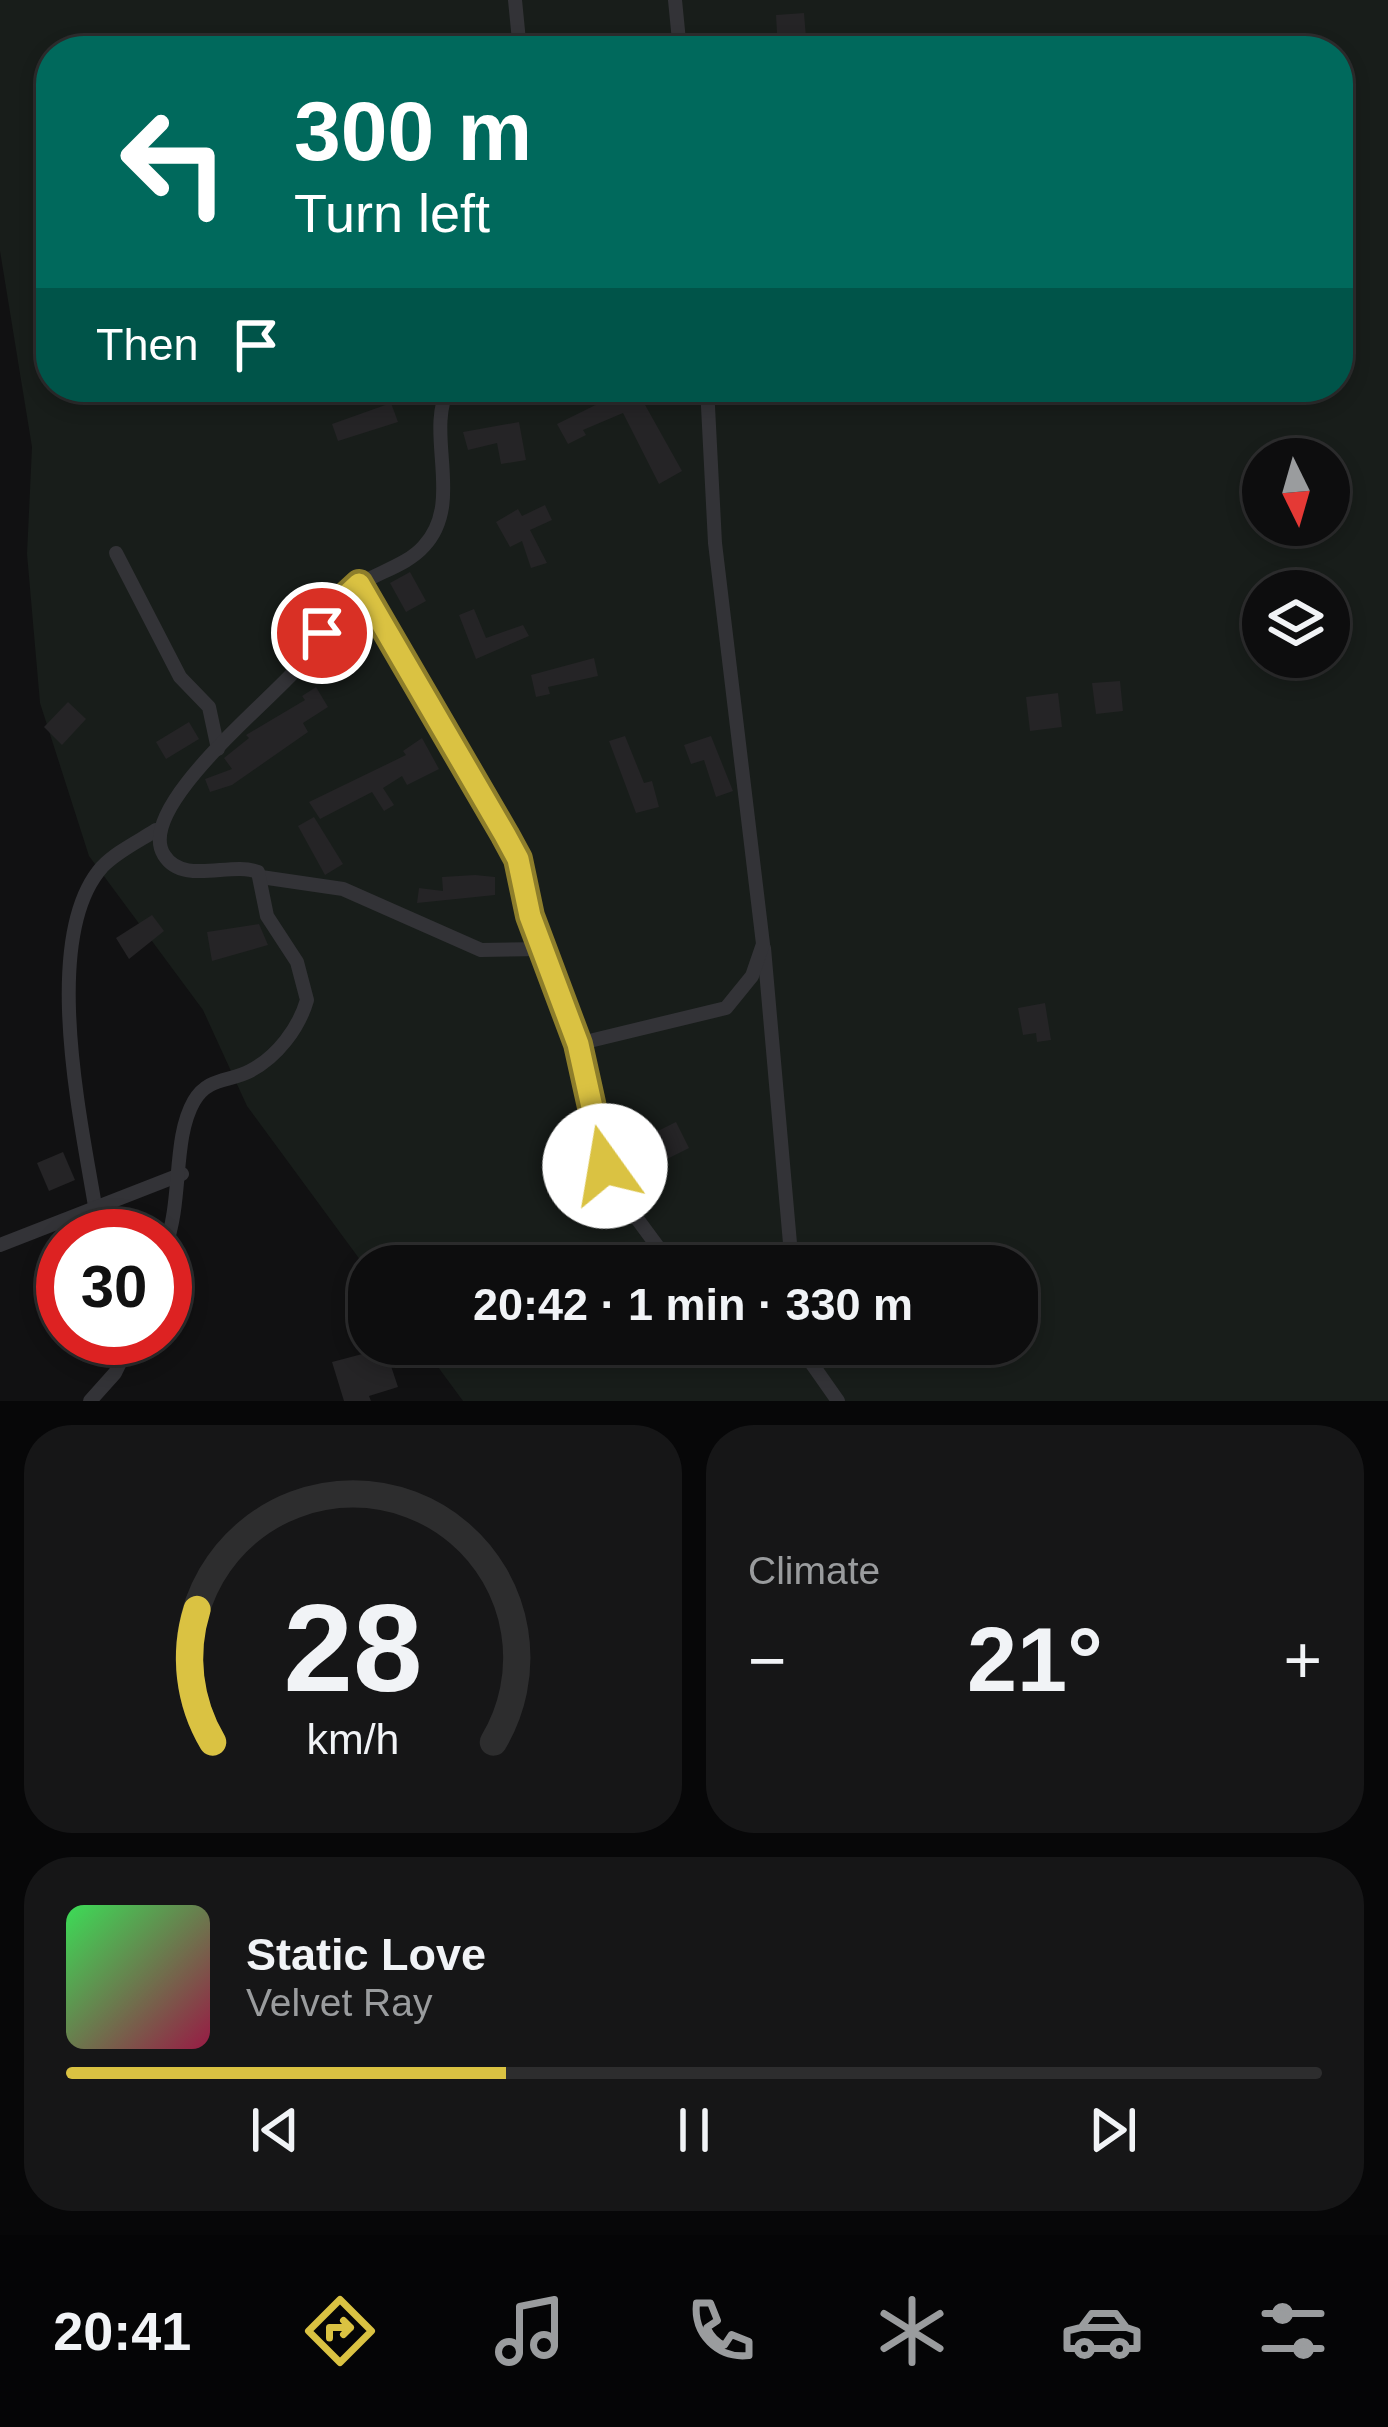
<!DOCTYPE html>
<html lang="en">
<head>
<meta charset="utf-8">
<style>
  :root { --surface:#0d0d0e; --page:#161617; --text:#f1f3f6; --muted:#9a9c9e; --line:#2d2d2e; --accent:#dac242 }
  body { margin:0; font-family:Helvetica,sans-serif; background:var(--page); color:var(--text); height:100vh; display:flex; flex-direction:column; font-size:45px; white-space:nowrap }
  * { box-sizing:border-box; margin:0 }
  p { font-size:39px; color:var(--muted) }
  .icon { flex:none; width:66px; height:66px; fill:none; stroke:currentColor; stroke-width:2; stroke-linecap:round; stroke-linejoin:round }
  .map { position:relative; height:1401px; overflow:hidden }
  .sheet { display:flex; flex-direction:column; gap:24px; padding:24px; background:#070708; flex:1 }
  .sheet>* { flex:none }
  .guide { position:absolute; left:36px; top:36px; width:1317px; height:366px; border-radius:48px; box-shadow:0 6px 18px #0003,0 0 0 3px var(--line); background:#00695c; color:#fff; overflow:hidden }
  .needle { width:78px; rotate:175deg }
  .fabs { position:absolute; left:1242px; top:438px; display:grid; gap:24px }
  .fabs a { display:grid; place-items:center; width:108px; height:108px; border-radius:50%; background:var(--surface); box-shadow:0 6px 18px #0003,0 0 0 3px var(--line); font-size:60px }
  .speed { position:absolute; left:36px; top:1209px; display:flex; gap:24px; font-size:60px; font-weight:700; text-align:center }
  .speed>* { display:grid; place-content:center; width:156px; height:156px; border-radius:50%; background:var(--surface); box-shadow:0 6px 18px #0003,0 0 0 3px var(--line); line-height:1 }
  .speed .limit { border:18px solid #d22; background:#fff; color:#111 }
  .pin { position:absolute; display:grid; place-items:center; width:102px; height:102px; color:#fff; margin:-51px; border:6px solid #fff; border-radius:50%; box-shadow:0 3px 12px #0007 }
  .me { position:absolute; width:132px; margin:-66px; rotate:347deg; stroke-linejoin:round; filter:drop-shadow(0 0 9px #0008) }
  .turn { display:flex; align-items:center; gap:42px; height:252px; padding:0 60px; font-size:54px }
  .turn .icon { width:156px; height:156px; stroke-width:2.5 }
  .turn b { display:block; font-size:84px; line-height:102px }
  .then { display:flex; align-items:center; height:114px; padding:0 60px; background:#0003; gap:24px; font-size:45px }
  .big { font-size:90px; font-weight:700; line-height:1.1 }
  .sheet .widget { flex:1; display:flex; flex-direction:column; justify-content:center; gap:18px; min-width:0; padding:0 42px; border-radius:48px; background:var(--page) }
  .sheet .dial { align-items:center; gap:0 }
  .dial svg { height:312px; overflow:visible; fill:none; stroke:var(--line); stroke-width:7; stroke-linecap:round; text-anchor:middle }
  .dial text { fill:var(--text); stroke:none }
  .song { display:flex; align-items:center; gap:36px }
  .cover { width:144px; height:144px; border-radius:18px; background:linear-gradient(135deg,hsl(130 70% 55%),hsl(340 70% 35%)) }
  .played { height:12px; border-radius:6px; background:linear-gradient(90deg,var(--accent) 35%,var(--line) 35%) }
  .keys { display:flex; justify-content:space-around; direction:ltr }
  .heat { display:flex; justify-content:space-between; align-items:center; font-size:66px; direction:ltr }
  .sheet .tiles { flex:1; display:grid; gap:24px; grid-template-columns:1fr 1fr }
  .widget:last-child { grid-column:span 2 }
  .trip { position:absolute; left:348px; top:1245px; width:690px; height:120px; border-radius:48px; background:var(--surface); box-shadow:0 6px 18px #0003,0 0 0 3px var(--line); font-weight:700; line-height:120px; text-align:center }
  .tab-bar { display:flex; height:192px; justify-content:space-around; align-items:center; background:#050506; color:var(--muted) }
  .tab-bar .icon { width:84px; height:84px }
  .tab-bar .on { color:var(--accent) }
  .tab-bar b { font-size:54px; color:var(--text) }
  .map>svg:first-child { display:block }
</style>
</head>
<body>
<div class="map">
<svg width="1388" height="1401" viewBox="0 0 1388 1401">
  <rect width="100%" height="100%" fill="#111112"/>
  <!-- green -->
  <path fill="#181d1a" fill-rule="evenodd" d="M0,0H1388V1401H463L421,1344H1017V1266H369V1272L247,1106L203,1010L89,856L40,703L27,554L32,447L0,251ZM51,51H1338V387H51ZM1263,459H1329V525H1263ZM1263,591H1329V657H1263Z"/>
  <!-- building -->
  <g fill="#252426">
    <path d="M804,13L807,50L778,51L776,15Z"/>
    <path d="M632,387H646L651,400L644,403L682,471L659,484L623,413L583,430L586,435L568,444L557,424Z"/>
    <path d="M391,403L398,422L338,441L332,424Z"/>
    <path d="M519,422L526,460L501,464L497,443L468,450L463,432Z"/>
    <path d="M545,505L552,520L530,530L547,563L531,568L522,541L510,547L496,522L518,509L522,516Z"/>
    <path d="M410,572L426,601L406,612L390,583Z"/>
    <path d="M474,609L486,638L523,625L529,636L476,659L459,615Z"/>
    <path d="M594,658L598,676L548,687L550,694L536,697L531,675Z"/>
    <path d="M1120,681L1123,711L1096,714L1092,683Z"/>
    <path d="M316,687L328,707L303,723L308,732L232,785L210,792L205,779L232,769L224,758L249,738L246,735L305,700L302,696Z"/>
    <path d="M1058,693L1062,727L1030,731L1026,697Z"/>
    <path d="M68,702L86,719L62,745L44,727Z"/>
    <path d="M189,722L199,739L166,759L156,742Z"/>
    <path d="M625,736L644,783L652,781L659,807L636,813L609,741Z"/>
    <path d="M711,736L733,791L716,797L704,760L691,764L684,745Z"/>
    <path d="M422,738L439,769L407,785L402,776L383,788L394,805L384,811L372,792L320,819L309,802L406,755L403,751Z"/>
    <path d="M314,817L343,864L325,875L298,826Z"/>
    <path d="M475,875L495,877V895L417,903L419,888L443,891L442,877Z"/>
    <path d="M152,915L164,931L129,959L116,938Z"/>
    <path d="M259,924L268,945L212,961L207,932Z"/>
    <path d="M1045,1003L1051,1040L1037,1042L1036,1033L1023,1035L1018,1008Z"/>
    <path d="M676,1122L689,1148L665,1160L652,1134Z"/>
    <path d="M63,1152L75,1180L49,1191L37,1163Z"/>
    <path d="M385,1348L398,1387L369,1396L371,1401H344L332,1362Z"/>
  </g>
  <g fill="none" stroke-linecap="round" stroke-linejoin="round">
    <!-- street -->
    <g stroke="#333337" stroke-width="14">
      <path d="M515,0L520,51"/>
      <path d="M675,0L680,51"/>
      <path d="M116,553L180,677L209,707L218,749"/>
      <path d="M359,584L518,859L529,916L577,1044L605,1165L624,1201L672,1266"/>
      <path d="M261,877L343,889L481,950L543,949"/>
      <path d="M764,948L792,1266"/>
      <path d="M577,1044L726,1008L752,976L763,944L715,543L707,387"/>
      <path d="M95,1206C81,1121 40,937 102,867C116,852 139,841 156,830"/>
      <path d="M0,1245L182,1174"/>
      <path d="M165,1247C183,1201 172,1139 194,1101C208,1077 229,1082 250,1071C277,1057 299,1028 307,1000L297,962L267,916L258,872C231,861 183,886 164,855C134,808 272,700 302,663C319,642 326,611 346,594C368,574 405,568 424,546C465,502 424,433 449,387"/>
      <path d="M798,1344L838,1401"/>
      <path d="M90,1401L115,1373L132,1338"/>
    </g>
  </g>
  <g fill="none" stroke-linecap="round" stroke-linejoin="round">
    <!-- route casing -->
    <g stroke="#8e7e2b" stroke-width="30">
      <path id="route" d="M322,633L333,608L359,584L505,835L518,859L530,916L578,1044L605,1166"/>
    </g>
    <!-- route -->
    <use href="#route" stroke="#dac242" stroke-width="21"/>
  </g>
</svg>
<div class="fabs">
<a><svg class="needle" viewBox="-14 -14 28 28"><path d="M0-13l5 13h-10z" fill="#e53935"/><path d="M0 13l5-13h-10z" fill="#9a9c9e"/></svg></a>
<a><svg class="icon" aria-label="layers" viewBox="0 0 24 24"><path d="M12 4l9 5-9 5-9-5zM3 14l9 5 9-5"/></svg></a>
</div>
<div class="speed"><div class="limit">30</div></div>
<div class="pin" style="left:322px;top:633px;background:#d93025"><svg class="icon" aria-label="arrive" viewBox="0 0 24 24"><path d="M6 21V4h12l-3 4 3 4H6"/></svg></div>
<svg class="me" style="left:605px;top:1166px" viewBox="-20 -20 40 40"><circle r="19" fill="#fff"/><path d="M0-13L10 11 0 6-10 11z" fill="#dac242"/></svg>
<div class="trip">20:42 · 1 min · 330 m</div>
<div class="guide">
<div class="turn"><svg class="icon" aria-label="left" viewBox="0 0 24 24"><path d="M17 20v-9H6M10 6l-5 5 5 5"/></svg><div><b>300 m</b>Turn left</div></div>
<div class="then">Then<svg class="icon" aria-label="arrive" viewBox="0 0 24 24"><path d="M6 21V4h12l-3 4 3 4H6"/></svg></div>
</div>
</div>
<section class="sheet">
<div class="tiles">
<div class="widget dial"><svg viewBox="0 0 100 80">
<path d="M14 69A42 42 0 1 1 86 69"/>
<path d="M14 69A42 42 0 0 1 10 35" stroke="#dac242"/>
<text x="50" y="56" font-size="32" font-weight="700">28</text>
<text x="50" y="72" font-size="11">km/h</text>
</svg></div>
<div class="widget"><p>Climate</p>
<div class="heat"><a>−</a><b class="big">21°</b><a>+</a></div>
</div>
<div class="widget">
<div class="song"><i class="cover"></i><div><b>Static Love</b><p>Velvet Ray</p></div></div>
<div class="played"></div>
<div class="keys"><svg class="icon" aria-label="previous" viewBox="0 0 24 24"><path d="M18 5L8 12l10 7zM5 5v14"/></svg><svg class="icon" aria-label="pause" viewBox="0 0 24 24"><path d="M8 5v14M16 5v14"/></svg><svg class="icon" aria-label="next" viewBox="0 0 24 24"><path d="M6 5l10 7-10 7zM19 5v14"/></svg></div>
</div>
</div>
</section>
<nav class="tab-bar">
<b>20:41</b>
<svg class="icon on" aria-label="directions" viewBox="0 0 24 24"><path d="M12 3l9 9-9 9-9-9zM9 14v-3h6M13 9l2 2-2 2"/></svg>
<svg class="icon" aria-label="music" viewBox="0 0 24 24"><path d="M9 18V5l10-2v13"/><circle cx="6" cy="18" r="3"/><circle cx="16" cy="16" r="3"/></svg>
<svg class="icon" aria-label="phone" viewBox="0 0 24 24"><path d="M5 4h4l2 5-3 2q2 4 5 5l2-3 5 2v4C11 20 4 13 5 4z"/></svg>
<svg class="icon" aria-label="climate" viewBox="0 0 24 24"><path d="M12 3v18M4 7l16 10M4 17L20 7"/></svg>
<svg class="icon" aria-label="car" viewBox="0 0 24 24"><path d="M5 17H2v-5l4-1 3-4h7l3 4 3 1v5h-3M9 17h6M6 11h13"/><circle cx="7" cy="17" r="2"/><circle cx="17" cy="17" r="2"/></svg>
<svg class="icon" aria-label="filters" viewBox="0 0 24 24"><path d="M4 7h16M4 17h16"/><circle cx="9" cy="7" r="2"/><circle cx="15" cy="17" r="2"/></svg>
</nav>
</body>
</html>
